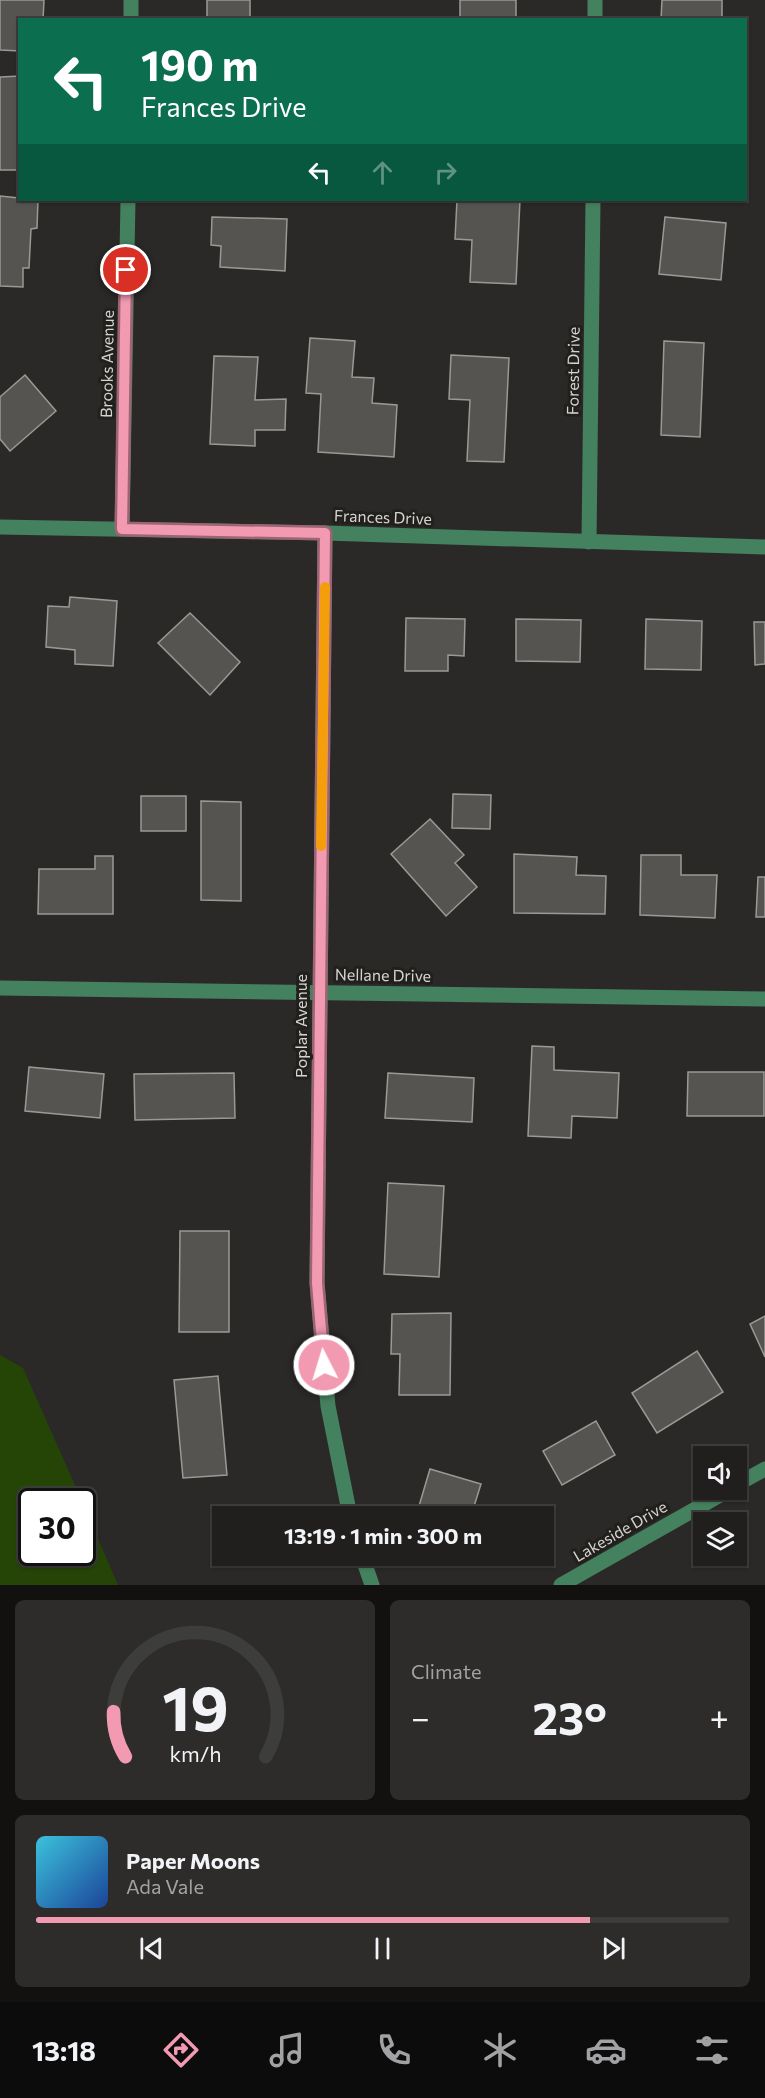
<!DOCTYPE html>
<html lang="en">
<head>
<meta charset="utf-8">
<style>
  :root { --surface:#201f1d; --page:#2d2c2a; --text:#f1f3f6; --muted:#a2a2a4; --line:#3d3d3b; --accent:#f19ab2 }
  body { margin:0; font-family:Commissioner,sans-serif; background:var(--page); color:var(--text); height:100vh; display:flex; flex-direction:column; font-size:22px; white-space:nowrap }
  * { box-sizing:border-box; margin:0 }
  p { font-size:20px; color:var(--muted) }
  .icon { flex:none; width:33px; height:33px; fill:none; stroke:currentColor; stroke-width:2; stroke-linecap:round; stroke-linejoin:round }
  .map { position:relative; height:1585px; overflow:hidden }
  .sheet { display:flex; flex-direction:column; gap:15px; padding:15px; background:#121110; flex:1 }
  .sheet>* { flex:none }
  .banner { position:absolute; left:18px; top:18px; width:729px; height:183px; border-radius:0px; box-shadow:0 2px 4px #0004,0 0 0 2px var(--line); background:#0b6e4f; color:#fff; overflow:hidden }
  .controls { position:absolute; left:693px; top:1446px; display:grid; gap:12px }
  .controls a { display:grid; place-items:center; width:54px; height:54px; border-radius:0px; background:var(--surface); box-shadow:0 2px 4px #0004,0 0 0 2px var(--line); font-size:30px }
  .speed { position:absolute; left:18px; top:1488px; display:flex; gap:12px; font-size:30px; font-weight:700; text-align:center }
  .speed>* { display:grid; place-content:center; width:78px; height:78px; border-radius:50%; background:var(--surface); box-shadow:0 2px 4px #0004,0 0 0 2px var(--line); line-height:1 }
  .speed .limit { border:3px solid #111; border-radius:9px; background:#fff; color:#111 }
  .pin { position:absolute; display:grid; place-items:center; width:51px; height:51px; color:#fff; margin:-26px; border:3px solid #fff; border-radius:50%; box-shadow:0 2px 6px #0007 }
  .me { position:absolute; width:66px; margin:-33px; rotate:355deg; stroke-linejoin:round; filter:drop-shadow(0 0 4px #0008) }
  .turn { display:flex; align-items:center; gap:21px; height:126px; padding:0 24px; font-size:27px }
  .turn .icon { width:78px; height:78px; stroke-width:2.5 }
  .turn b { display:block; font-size:42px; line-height:51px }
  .lanes { display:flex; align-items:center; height:57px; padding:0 24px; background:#0003; justify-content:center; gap:30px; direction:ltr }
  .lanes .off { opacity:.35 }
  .big { font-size:45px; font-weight:700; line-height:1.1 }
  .sheet .tile { flex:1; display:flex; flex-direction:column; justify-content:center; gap:9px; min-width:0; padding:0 21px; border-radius:9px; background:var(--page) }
  .sheet .dial { align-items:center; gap:0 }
  .dial svg { height:156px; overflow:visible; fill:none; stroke:var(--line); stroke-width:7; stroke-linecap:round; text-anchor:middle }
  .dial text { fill:var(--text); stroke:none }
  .song { display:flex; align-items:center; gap:18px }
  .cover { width:72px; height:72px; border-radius:9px; background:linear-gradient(135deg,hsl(190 70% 55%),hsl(220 70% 35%)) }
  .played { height:6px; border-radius:3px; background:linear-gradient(90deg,var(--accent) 80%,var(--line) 80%) }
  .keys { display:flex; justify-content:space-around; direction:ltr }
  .heat { display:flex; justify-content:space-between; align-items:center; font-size:33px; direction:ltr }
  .sheet .tiles { flex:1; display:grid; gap:15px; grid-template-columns:1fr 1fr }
  .tile:last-child { grid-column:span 2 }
  .trip { position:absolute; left:212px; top:1506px; width:342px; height:60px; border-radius:0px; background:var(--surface); box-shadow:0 2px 4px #0004,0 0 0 2px var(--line); font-weight:700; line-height:60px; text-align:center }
  .menu { display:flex; height:96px; justify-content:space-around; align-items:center; background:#0d0c0c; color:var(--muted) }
  .menu .icon { width:42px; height:42px }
  .menu .on { color:var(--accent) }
  .menu b { font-size:27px; color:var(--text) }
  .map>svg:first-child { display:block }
</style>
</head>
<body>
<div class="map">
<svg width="765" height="1585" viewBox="0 0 765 1585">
  <rect width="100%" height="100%" fill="#2b2927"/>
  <!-- green -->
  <path fill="#254507" d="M0,1355L23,1368L82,1501L32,1502V1552H82L83,1504L118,1585H0Z"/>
  <!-- building -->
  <g fill="#565451" stroke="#9a9995" stroke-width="1.5">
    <path d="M0,0H44L43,20H20V51L0,50Z"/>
    <rect x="207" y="0" width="43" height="20"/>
    <rect x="460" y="0" width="56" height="20"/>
    <path d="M662,0H722V20H661Z"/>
    <path d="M20,76V170H0V77Z"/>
    <path d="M0,196L38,200L37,228L31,229L29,268H23V287L0,286Z"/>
    <path d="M457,200H520L516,284L470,282L472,240L455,239Z"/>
    <path d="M212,217L287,219L285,271L220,267L221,246L211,245Z"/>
    <path d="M665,217L726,223L721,280L659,274Z"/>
    <path d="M310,338L355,341L352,377L374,378L372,403L397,405L394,457L318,452L321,394L306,393Z"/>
    <path d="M664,341L704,343L700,437L661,435Z"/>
    <path d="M451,355L509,358L504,462L467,461L470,400L449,399Z"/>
    <path d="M214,356L258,357L255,400L286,399L285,430H255V446L210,444Z"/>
    <path d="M25,375L56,411L10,451L0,439V397Z"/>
    <path d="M70,597L117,601L113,666L75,664V650L46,647L48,606L69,607Z"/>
    <path d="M190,613L240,662L210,695L158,643Z"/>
    <path d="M406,618L465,619L464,656L448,655V671H405Z"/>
    <path d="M516,619L581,620L580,662L516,661Z"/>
    <path d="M646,619L702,621L701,670L645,669Z"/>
    <path d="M754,622H765V664L755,665Z"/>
    <path d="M453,794L491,795L490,829L452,828Z"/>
    <rect x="141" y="796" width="45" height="35"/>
    <path d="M201,801L241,802V901L201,900Z"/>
    <path d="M430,819L464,855L455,863L477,887L446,916L391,854Z"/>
    <path d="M514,854L577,857L576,875L606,876L605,914L514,913Z"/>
    <path d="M641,855H681V875H717L715,918L640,915Z"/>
    <path d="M95,856H113V914H38L39,869H95Z"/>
    <path d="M758,877H765V917H756Z"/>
    <path d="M532,1046L554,1047V1070L619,1073L617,1118L572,1116L571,1138L528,1136Z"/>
    <path d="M29,1067L104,1074L100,1118L25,1111Z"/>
    <path d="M688,1072H764V1116H687Z"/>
    <path d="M234,1073L235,1118L135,1120L134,1074Z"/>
    <path d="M388,1073L474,1078L472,1122L385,1118Z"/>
    <path d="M388,1183L444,1186L439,1277L384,1274Z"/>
    <path d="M180,1231H229V1332H179Z"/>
    <path d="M451,1313L450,1395H399L400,1354H391L392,1314Z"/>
    <path d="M765,1316V1357L750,1324Z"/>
    <path d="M697,1351L723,1392L657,1433L632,1393Z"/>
    <path d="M218,1376L227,1475L183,1478L174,1380Z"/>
    <path d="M596,1421L615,1455L562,1485L543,1451Z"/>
    <path d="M430,1469L481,1484L471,1516H416Z"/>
  </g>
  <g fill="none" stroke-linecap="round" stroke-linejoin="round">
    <!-- minor -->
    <g stroke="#44815f" stroke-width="15">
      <path d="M131,20V0"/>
      <path d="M595,20V0"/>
      <path d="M0,527L325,533L765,547"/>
      <path d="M122,529L128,200"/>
      <path d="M325,533L317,1283L328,1406L350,1516"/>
      <path d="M589,542L593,200"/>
      <path d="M0,988L765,999"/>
      <path d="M736,1485L765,1469"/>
      <path d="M362,1556L372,1585"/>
      <path d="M561,1585L729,1490"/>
    </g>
  </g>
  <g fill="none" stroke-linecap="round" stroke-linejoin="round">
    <!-- route casing -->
    <g stroke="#9d6474" stroke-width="15">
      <path id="route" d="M126,270L122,529L325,533L317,1283L324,1365"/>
    </g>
    <!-- route -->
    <use href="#route" stroke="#f19ab2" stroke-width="10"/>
    <!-- slow -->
    <path stroke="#f59e0b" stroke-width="10" d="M321,846L325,587"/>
  </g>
  <g text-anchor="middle" stroke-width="6" stroke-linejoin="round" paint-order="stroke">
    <!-- street labels -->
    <g font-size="16" fill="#d5d4d2" stroke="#21201d">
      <text transform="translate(107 364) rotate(-89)" y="6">Brooks Avenue</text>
      <text transform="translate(573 371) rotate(-89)" y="6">Forest Drive</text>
      <text transform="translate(383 517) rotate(2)" y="6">Frances Drive</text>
      <text transform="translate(383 975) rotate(1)" y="6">Nellane Drive</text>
      <text transform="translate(301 1026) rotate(-90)" y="6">Poplar Avenue</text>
      <text transform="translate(620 1531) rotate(-30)" y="6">Lakeside Drive</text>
    </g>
  </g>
</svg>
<div class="controls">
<a><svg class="icon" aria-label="sound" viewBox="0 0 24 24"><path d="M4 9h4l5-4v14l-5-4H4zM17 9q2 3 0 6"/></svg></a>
<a><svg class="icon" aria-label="layers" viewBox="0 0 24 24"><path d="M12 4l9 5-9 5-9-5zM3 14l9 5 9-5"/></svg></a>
</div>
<div class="speed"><div class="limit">30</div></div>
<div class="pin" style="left:126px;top:270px;background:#d93025"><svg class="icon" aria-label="arrive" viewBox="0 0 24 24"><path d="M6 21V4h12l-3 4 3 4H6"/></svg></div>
<svg class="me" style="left:324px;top:1365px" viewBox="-20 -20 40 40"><circle r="17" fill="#f19ab2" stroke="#fff" stroke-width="3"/><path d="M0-11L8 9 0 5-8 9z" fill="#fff"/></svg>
<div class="trip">13:19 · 1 min · 300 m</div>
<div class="banner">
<div class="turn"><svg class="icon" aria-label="left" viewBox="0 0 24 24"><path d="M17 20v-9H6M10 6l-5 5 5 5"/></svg><div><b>190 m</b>Frances Drive</div></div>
<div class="lanes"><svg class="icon" aria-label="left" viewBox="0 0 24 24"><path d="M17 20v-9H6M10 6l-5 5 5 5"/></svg><svg class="icon off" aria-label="ahead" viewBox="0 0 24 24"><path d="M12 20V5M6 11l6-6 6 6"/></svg><svg class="icon off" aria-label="right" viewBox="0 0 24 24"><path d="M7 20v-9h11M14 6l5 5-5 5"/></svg></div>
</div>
</div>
<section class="sheet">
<div class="tiles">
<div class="tile dial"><svg viewBox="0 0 100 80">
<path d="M14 69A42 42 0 1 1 86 69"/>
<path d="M14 69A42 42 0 0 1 8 46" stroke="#f19ab2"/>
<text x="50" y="56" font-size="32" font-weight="700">19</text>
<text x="50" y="72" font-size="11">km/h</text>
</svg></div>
<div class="tile"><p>Climate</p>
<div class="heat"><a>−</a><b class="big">23°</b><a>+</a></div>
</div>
<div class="tile">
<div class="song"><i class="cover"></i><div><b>Paper Moons</b><p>Ada Vale</p></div></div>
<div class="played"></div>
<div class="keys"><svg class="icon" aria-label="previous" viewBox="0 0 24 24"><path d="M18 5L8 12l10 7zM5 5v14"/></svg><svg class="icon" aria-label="pause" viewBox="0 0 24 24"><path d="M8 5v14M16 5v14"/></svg><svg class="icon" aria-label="next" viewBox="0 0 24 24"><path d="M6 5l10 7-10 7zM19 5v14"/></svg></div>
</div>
</div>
</section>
<nav class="menu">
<b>13:18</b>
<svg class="icon on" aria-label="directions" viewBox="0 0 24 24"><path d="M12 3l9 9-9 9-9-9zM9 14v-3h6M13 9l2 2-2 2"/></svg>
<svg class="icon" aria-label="music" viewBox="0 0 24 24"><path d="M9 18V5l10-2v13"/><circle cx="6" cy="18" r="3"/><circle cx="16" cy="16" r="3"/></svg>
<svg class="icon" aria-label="phone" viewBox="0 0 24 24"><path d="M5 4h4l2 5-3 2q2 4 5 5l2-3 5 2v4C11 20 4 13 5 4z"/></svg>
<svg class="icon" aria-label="climate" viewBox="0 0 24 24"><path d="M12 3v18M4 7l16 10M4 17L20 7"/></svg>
<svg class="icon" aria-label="car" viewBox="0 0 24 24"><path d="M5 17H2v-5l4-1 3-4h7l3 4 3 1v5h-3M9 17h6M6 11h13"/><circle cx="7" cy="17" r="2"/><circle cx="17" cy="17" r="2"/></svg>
<svg class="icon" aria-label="filters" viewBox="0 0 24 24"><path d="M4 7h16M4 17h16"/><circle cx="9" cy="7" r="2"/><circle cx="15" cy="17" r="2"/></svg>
</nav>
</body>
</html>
